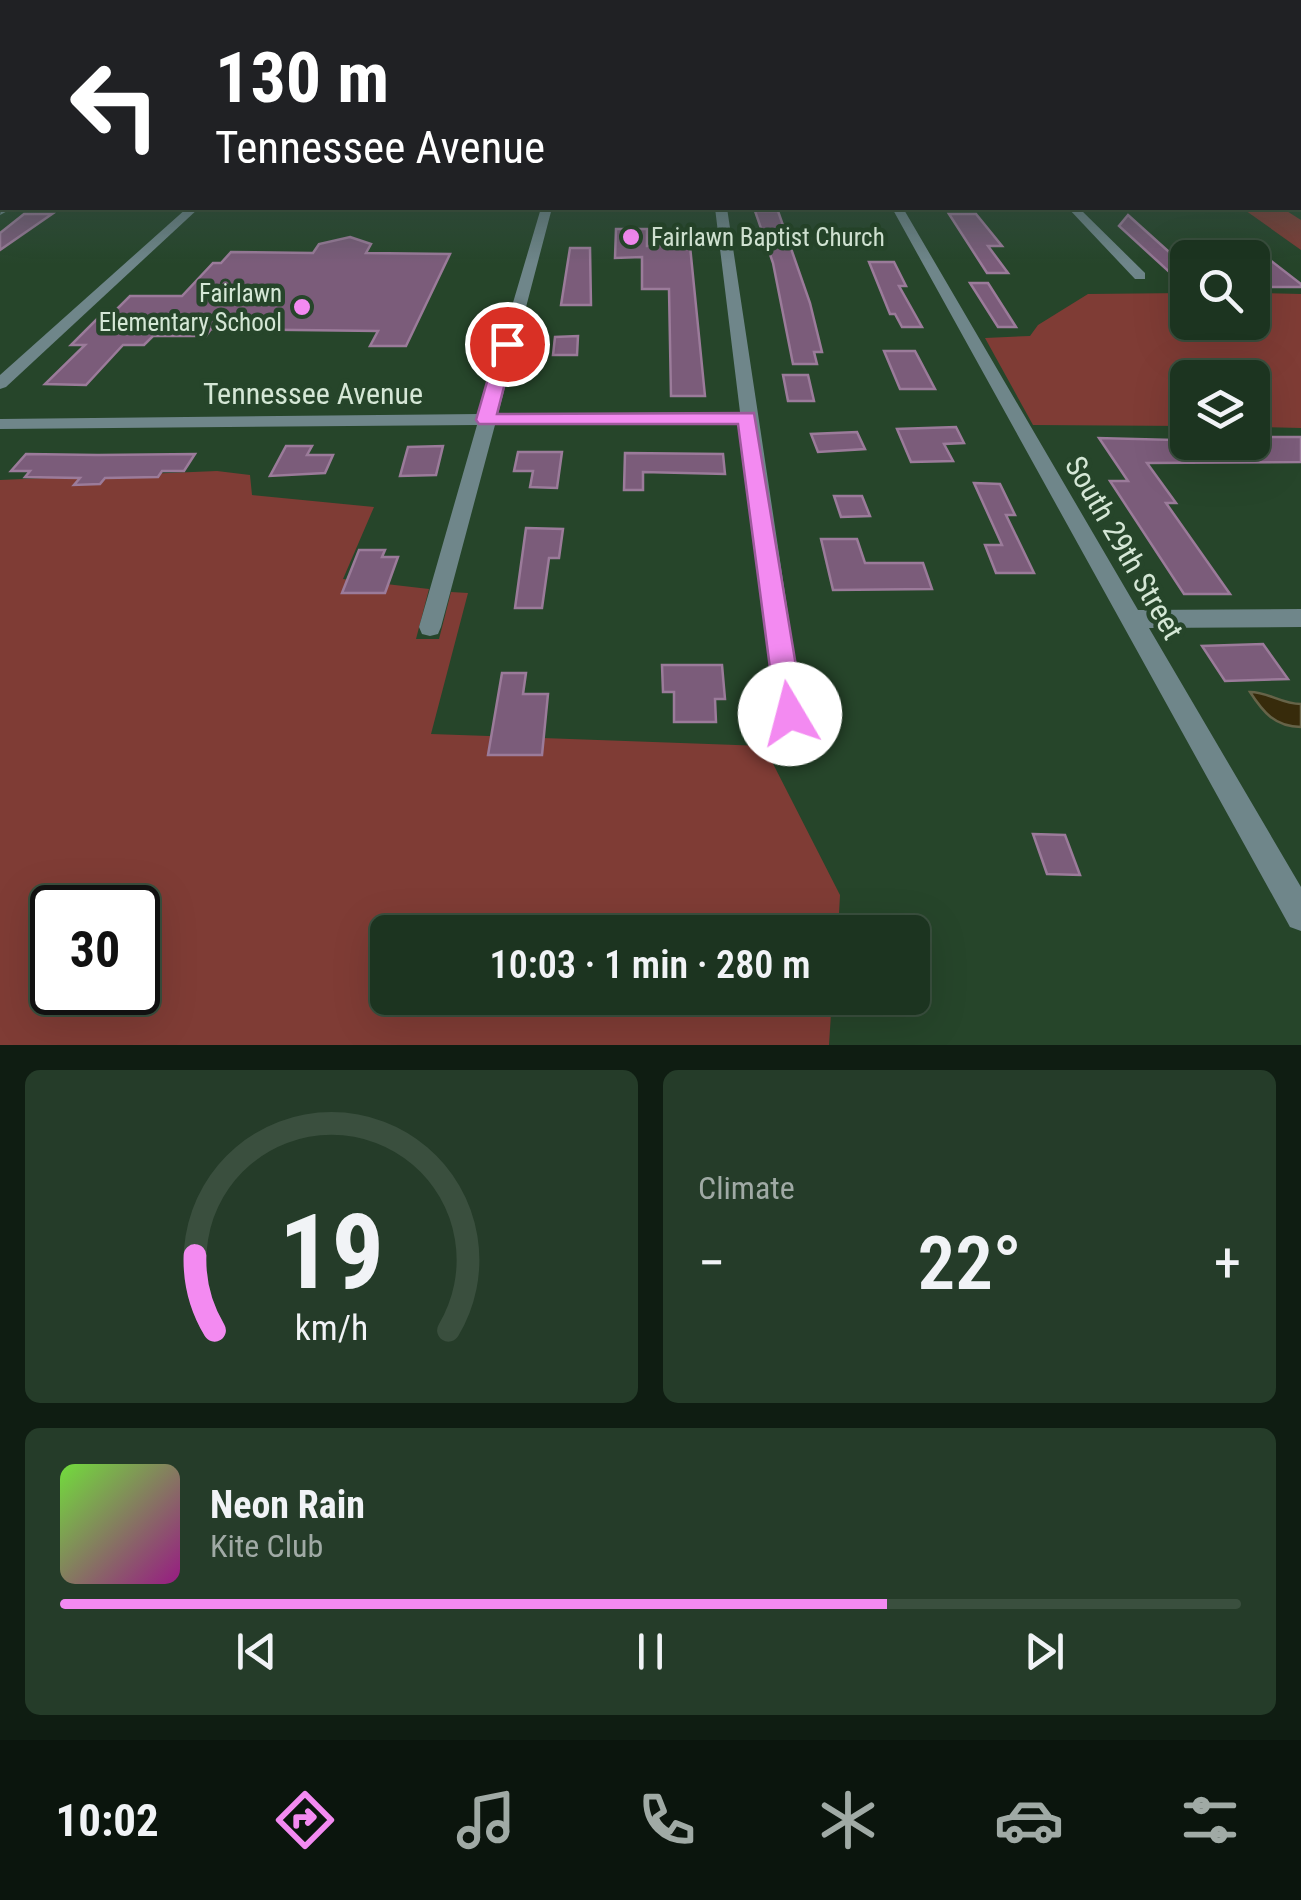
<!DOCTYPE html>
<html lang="en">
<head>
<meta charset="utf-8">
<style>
  :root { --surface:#1c3420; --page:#253c29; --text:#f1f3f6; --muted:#a0aaa5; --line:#3a4f3e; --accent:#f38af1 }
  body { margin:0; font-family:"Roboto Condensed",sans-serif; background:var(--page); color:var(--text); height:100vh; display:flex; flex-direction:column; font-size:38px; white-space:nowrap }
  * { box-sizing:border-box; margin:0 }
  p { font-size:32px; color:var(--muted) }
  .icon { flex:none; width:55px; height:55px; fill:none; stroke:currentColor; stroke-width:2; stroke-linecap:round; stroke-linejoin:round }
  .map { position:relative; height:1045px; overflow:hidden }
  .side { display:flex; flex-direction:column; gap:25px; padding:25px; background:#0f1d12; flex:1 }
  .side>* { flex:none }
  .guide { position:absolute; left:0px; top:0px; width:1302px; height:210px; box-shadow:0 10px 40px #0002,0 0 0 2px var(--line); background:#202124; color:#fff; overflow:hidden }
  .controls { position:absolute; left:1170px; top:240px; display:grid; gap:20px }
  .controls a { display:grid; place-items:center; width:100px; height:100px; border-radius:15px; background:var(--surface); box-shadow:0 10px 40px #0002,0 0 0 2px var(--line); font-size:50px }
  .speed { position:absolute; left:30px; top:885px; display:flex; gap:20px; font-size:50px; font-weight:700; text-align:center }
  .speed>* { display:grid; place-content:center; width:130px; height:130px; border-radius:50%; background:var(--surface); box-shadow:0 10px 40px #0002,0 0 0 2px var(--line); line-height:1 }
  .speed .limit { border:5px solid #111; border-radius:15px; background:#fff; color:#111 }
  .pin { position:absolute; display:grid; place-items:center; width:85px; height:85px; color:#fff; margin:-42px; border:5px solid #fff; border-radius:50%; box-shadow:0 2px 10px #0007 }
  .me { position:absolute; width:110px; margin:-55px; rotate:352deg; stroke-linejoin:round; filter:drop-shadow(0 0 8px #0008) }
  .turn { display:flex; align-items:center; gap:35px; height:210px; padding:0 50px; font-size:45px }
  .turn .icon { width:130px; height:130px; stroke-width:2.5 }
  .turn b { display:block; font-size:70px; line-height:85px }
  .big { font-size:75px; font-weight:600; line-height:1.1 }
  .side .tile { flex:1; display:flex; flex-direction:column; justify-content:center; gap:15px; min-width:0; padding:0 35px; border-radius:15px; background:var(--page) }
  .side .dial { align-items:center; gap:0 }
  .dial svg { height:260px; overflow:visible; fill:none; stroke:var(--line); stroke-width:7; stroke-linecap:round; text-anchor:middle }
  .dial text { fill:var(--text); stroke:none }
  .song { display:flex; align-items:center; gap:30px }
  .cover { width:120px; height:120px; border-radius:15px; background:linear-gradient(135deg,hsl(100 70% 55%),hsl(310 70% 35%)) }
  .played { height:10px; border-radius:5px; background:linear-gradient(90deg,var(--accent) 70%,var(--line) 70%) }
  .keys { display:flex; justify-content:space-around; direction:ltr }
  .heat { display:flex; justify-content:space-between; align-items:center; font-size:55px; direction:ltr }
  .side .tiles { flex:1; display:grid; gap:25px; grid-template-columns:1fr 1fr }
  .tile:last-child { grid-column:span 2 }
  .trip { position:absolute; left:370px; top:915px; width:560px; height:100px; border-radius:15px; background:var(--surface); box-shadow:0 10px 40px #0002,0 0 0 2px var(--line); font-weight:600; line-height:100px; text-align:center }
  .tab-bar { display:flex; height:160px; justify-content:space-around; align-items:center; background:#0b150d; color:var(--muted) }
  .tab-bar .icon { width:70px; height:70px }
  .tab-bar .on { color:var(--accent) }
  .tab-bar b { font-size:45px; color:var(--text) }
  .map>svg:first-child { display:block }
</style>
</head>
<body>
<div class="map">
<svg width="1301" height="1045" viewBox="0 0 1301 1045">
  <rect width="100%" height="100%" fill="#26452a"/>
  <!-- green -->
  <g fill="#7f3c35" fill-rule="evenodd">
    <path d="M1242,208H1282L1301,220V250Z"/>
    <path d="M1187,293L1188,322H1252L1253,293L1301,294V428L1253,427L1252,378H1188L1187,426L1033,425L985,338L1030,336L1038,325L1088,294Z"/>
    <path d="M217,471L250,475L252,495L374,507L343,579L429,589L416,639H439L451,592L468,593L431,734L764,746L840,895L838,932H388V998H832L829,1045H0V480ZM52,908H138V992H52Z"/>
  </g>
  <!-- water -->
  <path fill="#372b0b" stroke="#666348" stroke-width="2.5" d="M1250,692C1269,692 1281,704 1301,704V727C1275,727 1263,712 1250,692Z"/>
  <!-- building -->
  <g fill="#7b5c7a" stroke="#9b7b9a" stroke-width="2.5">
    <path d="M755,211H778L810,303L822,352H814L817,364H793L773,263Z"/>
    <path d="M24,214H52L0,250V233Z"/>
    <path d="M949,214H976L1002,246H988L1008,273H987Z"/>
    <path d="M1128,215L1188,269V289L1119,226Z"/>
    <path d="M616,229H647V246H690L705,396H671L669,289H642V257L615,258Z"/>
    <path d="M350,237L371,244L366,253L450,254L406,346H370L378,331L211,329L206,336H153L144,345H123L86,385L45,384L85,345H71L102,314H112L130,296H182L213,263H221L231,252L313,253L319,244Z"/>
    <path d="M1252,246L1301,284V287H1271L1252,272Z"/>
    <path d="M570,248H590L591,305H561Z"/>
    <path d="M869,262H894L906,286H899L922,327H902L895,314H890Z"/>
    <path d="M970,283H988L1016,327H998Z"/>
    <path d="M578,336L577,355H553L555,337Z"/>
    <path d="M884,351H915L935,389H900Z"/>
    <path d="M783,375H808L814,401H788Z"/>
    <path d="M956,427L964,443L944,444L953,461L911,462L897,429Z"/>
    <path d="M857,432L865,449L818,452L811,434Z"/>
    <path d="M1252,437H1301V462L1147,463L1176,503H1166L1230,594H1184L1110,481H1128L1099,438L1252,442Z"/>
    <path d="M286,446H312L307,455H333L325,473L270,476Z"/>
    <path d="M443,446L436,475L400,476L408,447Z"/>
    <path d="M518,452H562L557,488L530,487L533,471H514Z"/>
    <path d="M625,453L723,454L725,474L643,472V490H624Z"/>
    <path d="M26,454L98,455L195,454L184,471H162L158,477L105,478L100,484L74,485L80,478L25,477L30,471H11Z"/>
    <path d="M974,483L1000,484L1015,515H1006L1034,573H996L985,545H1002Z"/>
    <path d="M834,496H862L870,516L841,517Z"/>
    <path d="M526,528L563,529L559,558H549L542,608H515Z"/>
    <path d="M821,539H857L865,563H923L932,589L833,590Z"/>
    <path d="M359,550H385L382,557H398L385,593H342Z"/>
    <path d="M1263,644L1288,679L1225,681L1202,646Z"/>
    <path d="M662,665H722L725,699H715L716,722H674V692H663Z"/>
    <path d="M502,673H526L523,694H548L542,755H488Z"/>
    <path d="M1033,834L1065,835L1080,875L1047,874Z"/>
  </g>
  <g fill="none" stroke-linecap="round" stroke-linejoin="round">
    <!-- minor -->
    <g fill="#6f868a" fill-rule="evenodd">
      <rect x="1300" y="132" width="1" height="7"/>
      <rect x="1300" y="196" width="1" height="6"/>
      <path d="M2,206V208H13L0,215Z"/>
      <path d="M187,208H199L6,387L0,389V375Z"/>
      <path d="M541,208H552L498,414L740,412L715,208H727L803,713L799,721L790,724L781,721L777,713L742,422L495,425L441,627L438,634L430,636L422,634L419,627L477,425L0,429V419L480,414Z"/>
      <path d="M892,208H903L1138,610L1301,609V627L1149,628L1301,887V931L1290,927Z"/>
      <path d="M1068,208H1079L1145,273V279H1135Z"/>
    </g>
    <!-- secondary -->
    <rect fill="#8aafb5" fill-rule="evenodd" x="0" y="157" width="2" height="6"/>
  </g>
  <!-- sky -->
  <linearGradient id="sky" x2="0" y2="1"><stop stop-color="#152617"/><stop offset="0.45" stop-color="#415c55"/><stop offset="1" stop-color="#415c55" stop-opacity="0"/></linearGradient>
  <rect width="1301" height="264" fill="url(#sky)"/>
  <!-- route -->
  <path fill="#f38af1" stroke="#9e5a9d" stroke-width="2.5" d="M507,339L515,344L497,414L754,413L804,714L800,723L790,726L780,723L776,714L738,424H479L476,420L498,344Z"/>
  <!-- markers -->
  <g fill="#f38af1" stroke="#26452a" stroke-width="4">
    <circle cx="631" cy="237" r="10"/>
    <circle cx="302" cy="307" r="10"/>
  </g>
  <g text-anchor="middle" stroke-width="9" stroke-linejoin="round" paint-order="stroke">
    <!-- far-poi labels -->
    <g font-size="25" fill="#d5e7d6" stroke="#26452a" text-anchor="start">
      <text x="651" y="246">Fairlawn Baptist Church</text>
      <text x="282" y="302" text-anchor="end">Fairlawn<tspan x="282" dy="29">Elementary School</tspan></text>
    </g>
    <!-- street labels -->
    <g font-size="30" fill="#d5e7d6" stroke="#26452a">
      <text x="313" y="404">Tennessee Avenue</text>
      <text transform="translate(1124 548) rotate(60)" y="10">South 29th Street</text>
    </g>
  </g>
</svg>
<div class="controls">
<a><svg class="icon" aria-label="search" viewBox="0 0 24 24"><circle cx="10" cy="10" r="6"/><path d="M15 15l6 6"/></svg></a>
<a><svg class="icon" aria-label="layers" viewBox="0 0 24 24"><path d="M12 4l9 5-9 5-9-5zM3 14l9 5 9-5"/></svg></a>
</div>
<div class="speed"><div class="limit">30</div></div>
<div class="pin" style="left:507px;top:344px;background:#d93025"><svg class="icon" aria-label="arrive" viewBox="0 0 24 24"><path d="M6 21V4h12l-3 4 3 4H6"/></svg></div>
<svg class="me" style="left:790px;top:714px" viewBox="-20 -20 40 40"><circle r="19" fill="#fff"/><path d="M0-13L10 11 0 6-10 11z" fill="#f38af1"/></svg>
<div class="trip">10:03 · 1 min · 280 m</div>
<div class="guide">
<div class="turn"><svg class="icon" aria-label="left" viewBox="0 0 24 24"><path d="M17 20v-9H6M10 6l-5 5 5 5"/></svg><div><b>130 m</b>Tennessee Avenue</div></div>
</div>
</div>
<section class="side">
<div class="tiles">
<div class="tile dial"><svg viewBox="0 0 100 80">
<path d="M14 69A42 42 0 1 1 86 69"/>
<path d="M14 69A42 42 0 0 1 8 46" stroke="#f38af1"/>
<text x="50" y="56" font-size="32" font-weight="700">19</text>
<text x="50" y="72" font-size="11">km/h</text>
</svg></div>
<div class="tile"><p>Climate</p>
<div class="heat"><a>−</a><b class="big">22°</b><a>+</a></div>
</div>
<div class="tile">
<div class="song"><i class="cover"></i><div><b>Neon Rain</b><p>Kite Club</p></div></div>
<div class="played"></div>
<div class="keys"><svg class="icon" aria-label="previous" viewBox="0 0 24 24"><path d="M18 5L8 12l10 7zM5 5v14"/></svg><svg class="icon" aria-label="pause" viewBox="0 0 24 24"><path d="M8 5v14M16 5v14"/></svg><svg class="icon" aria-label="next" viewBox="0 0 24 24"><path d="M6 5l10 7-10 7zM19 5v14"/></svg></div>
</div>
</div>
</section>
<nav class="tab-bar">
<b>10:02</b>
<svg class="icon on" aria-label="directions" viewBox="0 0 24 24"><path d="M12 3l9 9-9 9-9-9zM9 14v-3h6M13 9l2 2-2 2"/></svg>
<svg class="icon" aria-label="music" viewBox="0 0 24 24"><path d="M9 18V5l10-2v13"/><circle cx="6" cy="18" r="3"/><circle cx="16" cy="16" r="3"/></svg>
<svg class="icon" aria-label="phone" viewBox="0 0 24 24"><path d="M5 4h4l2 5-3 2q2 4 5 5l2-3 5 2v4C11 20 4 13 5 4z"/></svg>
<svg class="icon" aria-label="climate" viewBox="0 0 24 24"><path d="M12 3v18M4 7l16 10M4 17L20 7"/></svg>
<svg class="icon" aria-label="car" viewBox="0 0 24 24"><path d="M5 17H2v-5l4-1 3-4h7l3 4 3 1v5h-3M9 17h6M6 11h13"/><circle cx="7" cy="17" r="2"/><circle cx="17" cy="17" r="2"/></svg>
<svg class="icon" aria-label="filters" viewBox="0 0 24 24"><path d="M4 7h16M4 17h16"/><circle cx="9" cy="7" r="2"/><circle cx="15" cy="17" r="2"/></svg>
</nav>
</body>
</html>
